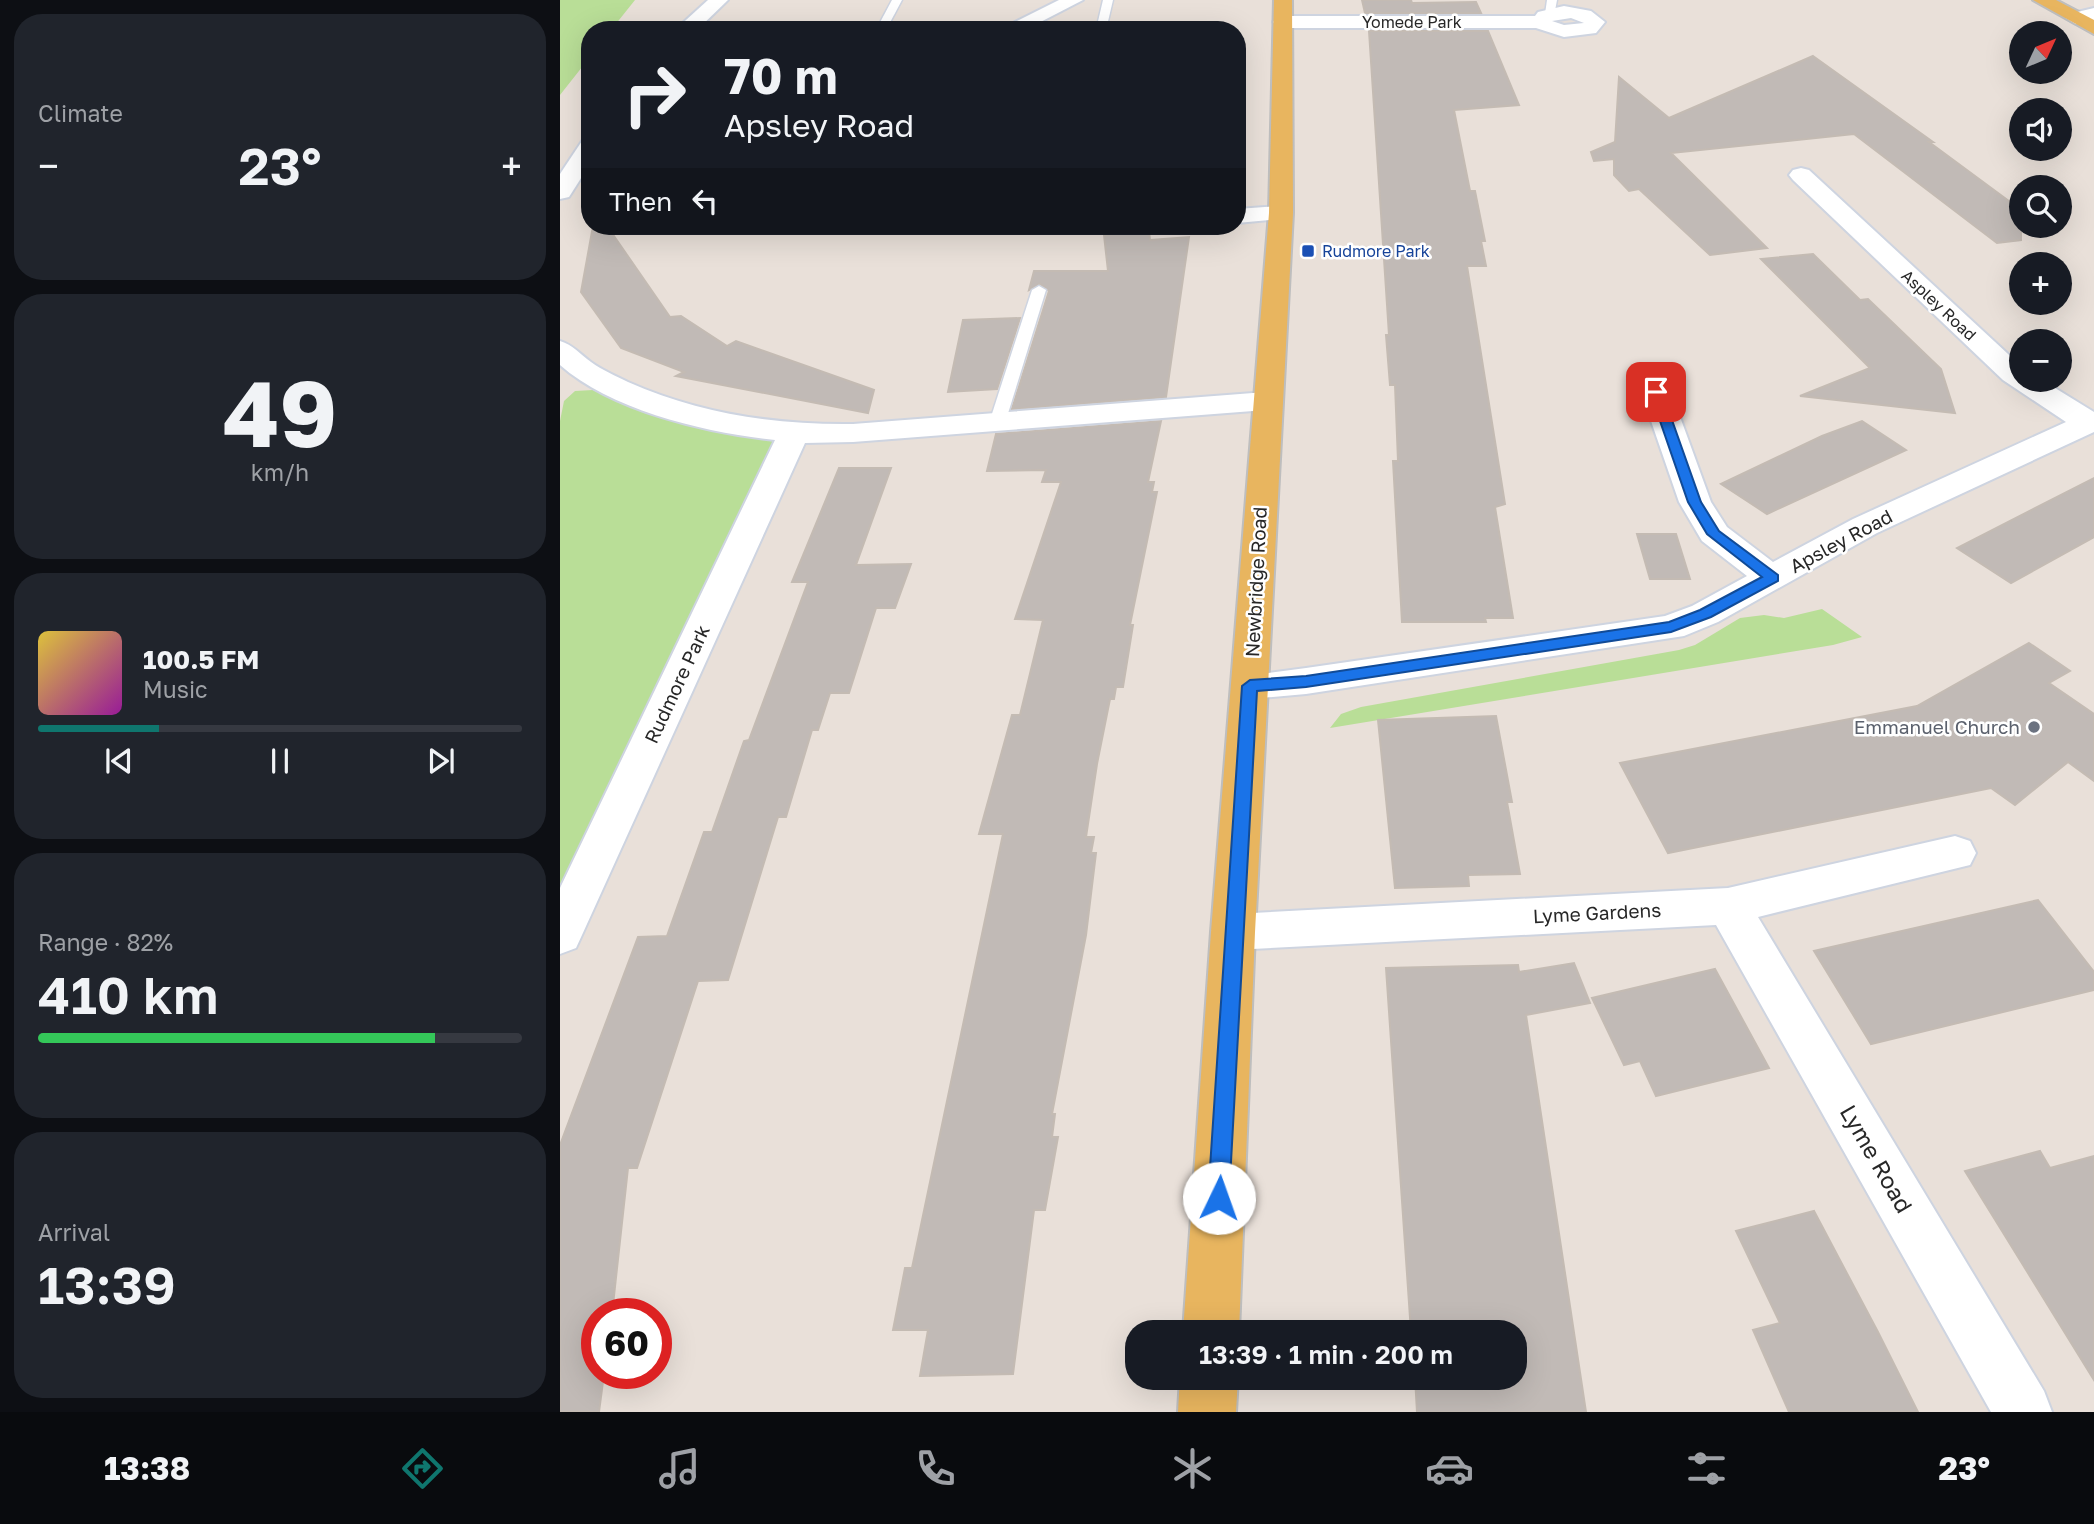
<!DOCTYPE html>
<html lang="en">
<head>
<meta charset="utf-8">
<style>
  :root { --surface:#171b24; --page:#20242c; --text:#f1f3f6; --muted:#9ea1a6; --line:#363941; --accent:#0f766e }
  body { margin:0; font-family:"Golos Text",sans-serif; background:var(--page); color:var(--text); height:100vh; display:flex; flex-direction:column; font-size:26px; white-space:nowrap }
  * { box-sizing:border-box; margin:0 }
  p { font-size:23px; color:var(--muted) }
  .icon { flex:none; width:38px; height:38px; fill:none; stroke:currentColor; stroke-width:2; stroke-linecap:round; stroke-linejoin:round }
  .map { position:relative; flex:1; overflow:hidden }
  .side { display:flex; flex-direction:column; gap:14px; padding:14px; background:#0d0f14; width:560px }
  .side>* { flex:none }
  .hud { position:absolute; left:21px; top:21px; width:665px; height:214px; border-radius:28px; box-shadow:0 7px 28px #0002; background:#171b24; color:var(--text); overflow:hidden }
  .needle { width:46px; rotate:46deg }
  .tools { position:absolute; left:1449px; top:21px; display:grid; gap:14px }
  .tools a { display:grid; place-items:center; width:63px; height:63px; border-radius:50%; background:var(--surface); box-shadow:0 7px 28px #0002; font-size:35px }
  .speed { position:absolute; left:21px; top:1298px; display:flex; gap:14px; font-size:35px; font-weight:700; text-align:center }
  .speed>* { display:grid; place-content:center; width:91px; height:91px; border-radius:50%; background:var(--surface); box-shadow:0 7px 28px #0002; line-height:1 }
  .speed .limit { border:10px solid #d22; background:#fff; color:#111 }
  .pin { position:absolute; display:grid; place-items:center; width:60px; height:60px; color:#fff; margin:-30px; border-radius:14px; box-shadow:0 4px 10px #0006 }
  .me { position:absolute; width:77px; margin:-38px; rotate:3deg; stroke-linejoin:round; filter:drop-shadow(0 0 5px #0008) }
  .turn { display:flex; align-items:center; gap:24px; height:147px; padding:0 28px; font-size:32px }
  .turn .icon { width:91px; height:91px; stroke-width:2.5 }
  .turn b { display:block; font-size:49px; line-height:60px }
  .then { display:flex; align-items:center; height:66px; padding:0 28px; background:#0003; gap:14px; font-size:26px }
  .big { font-size:52px; font-weight:600; line-height:1.1 }
  .side .card { flex:1; display:flex; flex-direction:column; justify-content:center; gap:10px; min-width:0; padding:0 24px; border-radius:28px; background:var(--page) }
  .side .dial { align-items:center; gap:0 }
  .dial b { font-size:91px; line-height:1 }
  .song { display:flex; align-items:center; gap:21px }
  .cover { width:84px; height:84px; border-radius:10px; background:linear-gradient(135deg,hsl(50 70% 55%),hsl(300 70% 35%)) }
  .played { height:7px; border-radius:4px; background:linear-gradient(90deg,var(--accent) 25%,var(--line) 25%) }
  .keys { display:flex; justify-content:space-around; direction:ltr }
  .heat { display:flex; justify-content:space-between; align-items:center; font-size:38px; direction:ltr }
  .charge { height:10px; border-radius:5px; background:linear-gradient(90deg,#34c759 82%,var(--line) 0) }
  .trip { position:absolute; left:565px; top:1320px; width:402px; height:70px; border-radius:28px; background:var(--surface); box-shadow:0 7px 28px #0002; font-weight:600; line-height:70px; text-align:center }
  .tab-bar { display:flex; height:112px; justify-content:space-around; align-items:center; background:#090b0e; color:var(--muted) }
  .tab-bar .icon { width:49px; height:49px }
  .tab-bar .on { color:var(--accent) }
  .tab-bar b { font-size:32px; color:var(--text) }
  main { display:flex; flex:1; min-height:0 }
  .map>svg:first-child { display:block }
</style>
</head>
<body>
<main>
<section class="side">
<div class="card"><p>Climate</p>
<div class="heat"><a>−</a><b class="big">23°</b><a>+</a></div>
</div>
<div class="card dial"><b>49</b><p>km/h</p></div>
<div class="card">
<div class="song"><i class="cover"></i><div><b>100.5 FM</b><p>Music</p></div></div>
<div class="played"></div>
<div class="keys"><svg class="icon" aria-label="previous" viewBox="0 0 24 24"><path d="M18 5L8 12l10 7zM5 5v14"/></svg><svg class="icon" aria-label="pause" viewBox="0 0 24 24"><path d="M8 5v14M16 5v14"/></svg><svg class="icon" aria-label="next" viewBox="0 0 24 24"><path d="M6 5l10 7-10 7zM19 5v14"/></svg></div>
</div>
<div class="card"><p>Range · 82%</p><b class="big">410 km</b><div class="charge"></div></div>
<div class="card"><p>Arrival</p><b class="big">13:39</b></div>
</section>
<div class="map">
<svg width="1534" height="1412" viewBox="0 0 1534 1412">
  <rect width="100%" height="100%" fill="#e9e0d9"/>
  <!-- green -->
  <g fill="#b9de97">
    <path d="M0,0H75L51,30H30V57L0,95Z"/>
    <path d="M33,390C97,419 145,428 213,441L211,453L0,897V421L4,401L15,391Z"/>
    <path d="M1262,609L1302,637L1273,645L770,728L781,714L801,707L1119,650L1135,645L1180,618L1204,615L1224,618Z"/>
  </g>
  <!-- building -->
  <g fill="#c1bab6" stroke="#c4bbb3" stroke-width="2">
    <path d="M802,0H851L852,3L916,2L921,13H805Z"/>
    <path d="M809,31H928L959,105L894,110L910,191H915L925,241H921L926,266H907L945,504L935,507L953,618H925L926,622H842L833,461H838L835,385H830L826,335H829Z"/>
    <path d="M1253,56L1373,142H1369L1461,210V240L1437,243L1294,134L1111,153L1207,248L1150,255L1079,189L1069,191L1054,175V159L1034,161L1031,152L1055,142L1059,77L1109,118Z"/>
    <path d="M33,226H47L110,317L121,316L167,346L176,341L314,390L308,413L116,376L124,372L61,348L21,292Z"/>
    <path d="M589,231L590,240L629,237L606,397L452,409L489,291L480,284L469,290L474,271H548L544,235Z"/>
    <path d="M1253,254L1300,300L1308,299L1381,369L1395,413L1240,396L1310,368L1201,259Z"/>
    <path d="M460,318L437,389L388,392L403,320Z"/>
    <path d="M601,421L588,482H594L592,492H597L570,625H573L563,687H556L554,699H550L537,764L526,837H534L531,853H536L526,935L492,1114H495L492,1137H498L485,1210H474L453,1374L360,1376L368,1330H333L345,1268H352L443,834H419L452,715H460L483,620L455,619L501,482H482L486,470L427,471L436,434Z"/>
    <path d="M1302,421L1346,450L1207,514L1161,484L1262,436Z"/>
    <path d="M279,468H331L296,565L351,564L335,608H316L289,693H270L258,730H252L226,817H218L168,980L138,981L77,1168H68L52,1314H37V1374H44L39,1412H0V1145L78,937L107,936L144,832H152L184,741L189,740L248,582H232Z"/>
    <path d="M1534,478V537L1451,583L1397,548Z"/>
    <path d="M1077,534H1116L1130,579H1090Z"/>
    <path d="M1469,643L1510,671L1489,683L1534,714V781L1508,762L1455,805L1431,788L1108,853L1060,763L1357,706Z"/>
    <path d="M936,716L952,802H947L960,874L908,875L909,886L835,888L818,720Z"/>
    <path d="M1478,900L1534,972V990L1311,1044L1254,951Z"/>
    <path d="M1014,963L1030,1003L966,1015L1026,1412H857L855,1377H956V1332H851L826,968L958,965L959,972Z"/>
    <path d="M1155,969L1209,1068L1096,1096L1080,1061L1064,1065L1032,998Z"/>
    <path d="M1480,1151L1490,1168L1534,1156V1380L1405,1171Z"/>
    <path d="M1254,1211L1318,1332L1358,1412H1229L1193,1330L1220,1323L1176,1231Z"/>
  </g>
  <g fill="none" stroke-linecap="round" stroke-linejoin="round">
    <!-- lane casing -->
    <g stroke="#ced4e0" stroke-width="3">
      <g id="lane">
        <path d="M332,0H342L326,30H316Z"/>
        <path d="M543,0H553L546,30H536Z"/>
        <path d="M987,0H997L994,16L985,14Z"/>
        <path d="M479,286L486,290L446,420L438,425L432,424L430,420L472,290Z"/>
      </g>
    </g>
    <!-- street casing -->
    <g stroke="#ced4e0" stroke-width="4">
      <g id="street">
        <path d="M148,0H168L137,30H115Z"/>
        <path d="M499,0H523L465,30H439Z"/>
        <path d="M1004,6L1031,11L1045,22L1036,33L1004,37L976,28H723L713,22L723,16H975L978,12ZM1011,18L1024,23L1004,25L992,21Z"/>
        <path d="M1534,8V20L1516,24L1506,18L1509,14Z"/>
        <path d="M30,139V164L9,197L0,199V174L22,141Z"/>
        <path d="M1241,168L1249,170L1461,366V380H1482L1534,412V432L1317,533L1158,622L1124,636L746,694L690,699L677,695L671,686L677,677L746,668L1105,616L1132,606L1187,576L1142,541L1119,502L1081,392L1086,386L1096,383L1106,386L1111,392L1151,502L1167,527L1213,562L1293,519L1506,422L1443,380L1233,180L1229,175L1233,170Z"/>
        <path d="M721,206L730,208L733,213L730,218L677,223V209Z"/>
        <path d="M0,341C13,345 20,354 31,362C42,370 56,376 68,382C140,414 215,425 293,424L706,392L717,395L721,401L717,407L706,410L293,442L245,443L22,935L16,948L0,954V888L215,440C148,433 52,411 0,365Z"/>
        <path d="M1395,836L1410,841L1416,853L1410,865L1198,917L1484,1391L1492,1412H1431L1156,925L673,950L657,945L651,932L657,919L673,914L1168,888Z"/>
      </g>
    </g>
    <!-- primary casing -->
    <g stroke="#bebebe" stroke-width="4">
      <g id="primary">
        <path d="M714,0H732L733,213L695,932L679,1332H623L651,932L709,213Z"/>
        <path d="M1473,0H1496L1534,20V34Z"/>
        <path d="M620,1377H678L676,1412H618Z"/>
      </g>
    </g>
    <!-- lane -->
    <use href="#lane" fill="#fff" fill-rule="evenodd"/>
    <!-- street -->
    <use href="#street" fill="#fff" fill-rule="evenodd"/>
    <!-- primary -->
    <use href="#primary" fill="#e8b55f" fill-rule="evenodd"/>
  </g>
  <!-- route -->
  <path fill="#1a73e8" stroke="#114b97" stroke-width="2" d="M1096,389L1102,392L1141,502L1159,531L1218,575V581L1151,617L1111,632L746,687L697,691L669,1198L666,1206L659,1209L651,1206L648,1198L682,686L690,680L746,676L1109,622L1140,610L1202,577L1147,534L1128,502L1090,392Z"/>
  <!-- markers -->
  <rect fill="#1a4fb4" stroke="#fff" stroke-width="2.5" x="741" y="244" width="14" height="14" rx="3.5"/>
  <circle fill="#6b7280" stroke="#fff" stroke-width="2.5" cx="1474" cy="727" r="7"/>
  <g text-anchor="middle" stroke-width="5" stroke-linejoin="round" paint-order="stroke">
    <!-- far-street labels -->
    <g font-size="16" fill="#272727" stroke="#fff">
      <text x="852" y="28">Yomede Park</text>
      <text transform="translate(1379 305) rotate(43)" y="6">Aspley Road</text>
    </g>
    <!-- far-transit labels -->
    <g font-size="16" fill="#164399" stroke="#fff" text-anchor="start">
      <text x="762" y="257">Rudmore Park</text>
    </g>
    <!-- street labels -->
    <g font-size="19" fill="#272727" stroke="#fff">
      <text transform="translate(1281 541) rotate(-28)" y="7">Apsley Road</text>
      <text transform="translate(696 582) rotate(-87)" y="7">Newbridge Road</text>
      <text transform="translate(117 684) rotate(-65)" y="7">Rudmore Park</text>
      <text transform="translate(1037 913) rotate(-3)" y="7">Lyme Gardens</text>
    </g>
    <!-- worship labels -->
    <g font-size="19" fill="#5b616d" stroke="#fff" text-anchor="end">
      <text x="1460" y="734">Emmanuel Church</text>
    </g>
    <!-- near-street labels -->
    <g font-size="23" fill="#272727" stroke="#fff">
      <text transform="translate(1316 1159) rotate(60)" y="8">Lyme Road</text>
    </g>
  </g>
</svg>
<div class="tools">
<a><svg class="needle" viewBox="-14 -14 28 28"><path d="M0-13l5 13h-10z" fill="#e53935"/><path d="M0 13l5-13h-10z" fill="#9ea1a6"/></svg></a>
<a><svg class="icon" aria-label="sound" viewBox="0 0 24 24"><path d="M4 9h4l5-4v14l-5-4H4zM17 9q2 3 0 6"/></svg></a>
<a><svg class="icon" aria-label="search" viewBox="0 0 24 24"><circle cx="10" cy="10" r="6"/><path d="M15 15l6 6"/></svg></a>
<a>+</a>
<a>−</a>
</div>
<div class="speed"><div class="limit">60</div></div>
<div class="pin" style="left:1096px;top:392px;background:#d93025"><svg class="icon" aria-label="arrive" viewBox="0 0 24 24"><path d="M6 21V4h12l-3 4 3 4H6"/></svg></div>
<svg class="me" style="left:659px;top:1198px" viewBox="-20 -20 40 40"><circle r="19" fill="#fff"/><path d="M0-13L10 11 0 6-10 11z" fill="#1a73e8"/></svg>
<div class="trip">13:39 · 1 min · 200 m</div>
<div class="hud">
<div class="turn"><svg class="icon" aria-label="right" viewBox="0 0 24 24"><path d="M7 20v-9h11M14 6l5 5-5 5"/></svg><div><b>70 m</b>Apsley Road</div></div>
<div class="then">Then<svg class="icon" aria-label="left" viewBox="0 0 24 24"><path d="M17 20v-9H6M10 6l-5 5 5 5"/></svg></div>
</div>
</div>
</main>
<nav class="tab-bar">
<b>13:38</b>
<svg class="icon on" aria-label="directions" viewBox="0 0 24 24"><path d="M12 3l9 9-9 9-9-9zM9 14v-3h6M13 9l2 2-2 2"/></svg>
<svg class="icon" aria-label="music" viewBox="0 0 24 24"><path d="M9 18V5l10-2v13"/><circle cx="6" cy="18" r="3"/><circle cx="16" cy="16" r="3"/></svg>
<svg class="icon" aria-label="phone" viewBox="0 0 24 24"><path d="M5 4h4l2 5-3 2q2 4 5 5l2-3 5 2v4C11 20 4 13 5 4z"/></svg>
<svg class="icon" aria-label="climate" viewBox="0 0 24 24"><path d="M12 3v18M4 7l16 10M4 17L20 7"/></svg>
<svg class="icon" aria-label="car" viewBox="0 0 24 24"><path d="M5 17H2v-5l4-1 3-4h7l3 4 3 1v5h-3M9 17h6M6 11h13"/><circle cx="7" cy="17" r="2"/><circle cx="17" cy="17" r="2"/></svg>
<svg class="icon" aria-label="filters" viewBox="0 0 24 24"><path d="M4 7h16M4 17h16"/><circle cx="9" cy="7" r="2"/><circle cx="15" cy="17" r="2"/></svg>
<b>23°</b>
</nav>
</body>
</html>
